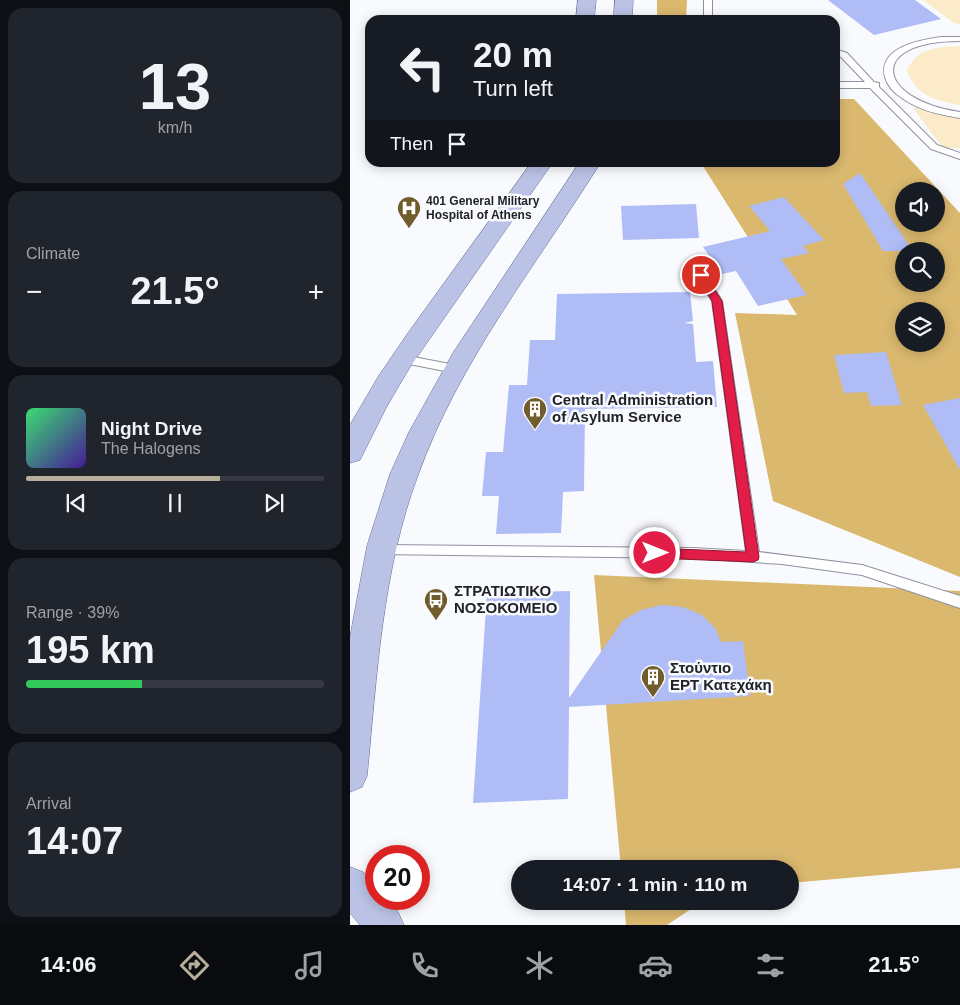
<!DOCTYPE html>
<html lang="en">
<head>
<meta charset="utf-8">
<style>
  :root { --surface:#171b24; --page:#20242c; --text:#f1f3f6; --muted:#9ea1a6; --line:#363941; --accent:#b7af9b }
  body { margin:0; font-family:Arial,sans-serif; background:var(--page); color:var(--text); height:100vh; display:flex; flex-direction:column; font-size:19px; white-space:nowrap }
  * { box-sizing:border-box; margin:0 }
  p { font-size:16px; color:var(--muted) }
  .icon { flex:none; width:28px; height:28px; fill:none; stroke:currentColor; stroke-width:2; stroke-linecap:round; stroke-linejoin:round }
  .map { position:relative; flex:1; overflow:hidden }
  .panel { display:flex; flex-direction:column; gap:8px; padding:8px; background:#0d0f14; width:350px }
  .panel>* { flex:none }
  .banner { position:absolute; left:15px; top:15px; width:475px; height:152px; border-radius:15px; box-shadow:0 2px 12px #0003; background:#171b24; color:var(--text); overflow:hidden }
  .fabs { position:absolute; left:545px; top:182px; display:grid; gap:10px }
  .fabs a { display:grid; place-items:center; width:50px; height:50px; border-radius:50%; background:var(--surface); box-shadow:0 2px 12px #0003; font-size:25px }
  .speed { position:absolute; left:15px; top:845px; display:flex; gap:10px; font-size:25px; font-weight:700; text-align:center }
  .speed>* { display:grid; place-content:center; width:65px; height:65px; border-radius:50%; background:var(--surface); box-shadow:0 2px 12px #0003; line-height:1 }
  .speed .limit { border:8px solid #d22; background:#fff; color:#111 }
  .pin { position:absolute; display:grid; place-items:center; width:42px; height:42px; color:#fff; margin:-21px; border:2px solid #fff; border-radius:50%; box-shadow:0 1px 5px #0007 }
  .me { position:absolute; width:55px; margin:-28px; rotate:90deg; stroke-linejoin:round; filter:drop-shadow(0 0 4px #0008) }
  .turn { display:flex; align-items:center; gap:18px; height:105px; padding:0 25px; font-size:22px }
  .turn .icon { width:65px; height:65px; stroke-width:2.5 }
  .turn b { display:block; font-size:35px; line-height:42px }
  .then { display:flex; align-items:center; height:48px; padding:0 25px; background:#0003; gap:10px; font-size:19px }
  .big { font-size:38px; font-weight:700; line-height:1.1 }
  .panel .tile { flex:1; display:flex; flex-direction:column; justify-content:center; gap:8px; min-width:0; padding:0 18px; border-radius:15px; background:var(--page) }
  .panel .dial { align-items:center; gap:0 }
  .dial b { font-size:65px; line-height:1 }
  .song { display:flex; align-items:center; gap:15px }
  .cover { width:60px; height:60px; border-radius:8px; background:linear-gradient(135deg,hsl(140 70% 55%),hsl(260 70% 35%)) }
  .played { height:5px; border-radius:2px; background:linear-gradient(90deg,var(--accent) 65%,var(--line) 65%) }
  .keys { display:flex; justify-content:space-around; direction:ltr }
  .heat { display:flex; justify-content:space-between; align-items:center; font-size:28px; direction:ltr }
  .charge { height:8px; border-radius:4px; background:linear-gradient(90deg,#34c759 39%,var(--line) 0) }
  .trip { position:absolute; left:161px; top:860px; width:288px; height:50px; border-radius:25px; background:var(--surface); box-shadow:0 2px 12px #0003; font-weight:700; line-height:50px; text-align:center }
  .menu { display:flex; height:80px; justify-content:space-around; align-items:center; background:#090b0e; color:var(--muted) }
  .menu .icon { width:35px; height:35px }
  .menu .current { color:var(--accent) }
  .menu b { font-size:22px; color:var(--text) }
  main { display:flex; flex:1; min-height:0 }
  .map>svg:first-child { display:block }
</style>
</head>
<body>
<main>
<section class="panel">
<div class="tile dial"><b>13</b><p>km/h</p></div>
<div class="tile"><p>Climate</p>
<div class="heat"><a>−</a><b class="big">21.5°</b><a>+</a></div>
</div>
<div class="tile">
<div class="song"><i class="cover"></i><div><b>Night Drive</b><p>The Halogens</p></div></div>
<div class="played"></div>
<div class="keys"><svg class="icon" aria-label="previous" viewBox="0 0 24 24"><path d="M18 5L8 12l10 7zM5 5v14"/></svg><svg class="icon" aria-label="pause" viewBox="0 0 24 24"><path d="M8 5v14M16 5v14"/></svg><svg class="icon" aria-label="next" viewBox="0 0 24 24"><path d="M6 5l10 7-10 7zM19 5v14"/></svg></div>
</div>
<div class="tile"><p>Range · 39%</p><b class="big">195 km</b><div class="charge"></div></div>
<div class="tile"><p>Arrival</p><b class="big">14:07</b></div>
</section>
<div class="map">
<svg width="610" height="925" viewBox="0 0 610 925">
  <rect width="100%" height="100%" fill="#f9fafe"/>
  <!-- green -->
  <g fill="#fbebc9">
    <path d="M573,0H610V24L604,23Z"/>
    <path d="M610,46V105C586,101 565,95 557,70C567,48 587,47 610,46Z"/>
    <path d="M562,107L610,119V148L594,149Z"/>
  </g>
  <!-- forest -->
  <g fill="#dab86e" fill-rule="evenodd">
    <path d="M307,0H337L336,20H307Z"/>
    <path d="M485,99H504L610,213V577L423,501L385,313L447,315L351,163L485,162ZM554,191H586V224H554ZM554,251H586V284H554ZM554,311H586V344H554Z"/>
    <path d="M244,575L610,591V868L440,883V869H271Z"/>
    <path d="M274,901H353L317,925H276Z"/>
  </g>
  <!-- building -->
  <g fill="#afbcf5">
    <path d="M478,0H565L591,19L524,35Z"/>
    <path d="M510,173L563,251H533L493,184Z"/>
    <path d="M434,197L474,240L453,246L459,253L431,259L457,295L408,306L386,271L372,274L353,247L420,231L399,206Z"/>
    <path d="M346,204L349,238L273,240L271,206Z"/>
    <path d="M340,292L343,321L334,323L343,324L346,362L363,361L367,407L235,409L234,491L213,492L211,533L146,534L149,496H132L136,452H153L159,385H177L180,340H205L207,294Z"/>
    <path d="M536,352L552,405L521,406L517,392L494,393L484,355Z"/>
    <path d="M610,398V470L573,405Z"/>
    <path d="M220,591L219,698L273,620L291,610L311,605L333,607L352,615L366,629L371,642L393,641L400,696L219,707L218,799L123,803L137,593Z"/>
  </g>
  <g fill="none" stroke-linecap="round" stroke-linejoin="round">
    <!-- lane casing -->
    <g stroke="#8e91a0" stroke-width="2">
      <g id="lane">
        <rect x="354" y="0" width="8" height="20"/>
        <path d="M591,37H610V41C515,41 527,100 610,112V118C590,115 568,110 552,98C544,93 537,85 535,77C528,47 570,40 591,37Z"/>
        <path d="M485,49L497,53L524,82L529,83V87L587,145L610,153V159L581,149L520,88H485V82H515L491,57L485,55Z"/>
        <path d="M351,272L355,273L372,301L409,552L512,565L610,596V608L512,575L432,564L342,558L27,554L25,550L27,546L32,545L342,548L396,551L362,301L346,275Z"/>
        <path d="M53,355L105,365L111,369L105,373L49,362L47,359L49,356Z"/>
      </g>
    </g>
    <!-- primary casing -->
    <g stroke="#677099" stroke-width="1">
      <g id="primary">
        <path d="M228,0H246L244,20H226Z"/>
        <path d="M265,0H283L282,20H264Z"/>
        <path d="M182,162H203L60,367L37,406L10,460L0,463V425L28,377L58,333Z"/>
        <path d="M230,162H251C187,264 109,361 68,475C32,571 27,675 17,776L12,787L0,792V637L17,546L40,474L59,432L103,353Z"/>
        <path d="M0,867L13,872L26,887V899H37L48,912L54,925H10L0,913Z"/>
      </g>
    </g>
    <!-- lane -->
    <use href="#lane" fill="#fff" fill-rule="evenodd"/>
    <!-- primary -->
    <use href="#primary" fill="#bac2e6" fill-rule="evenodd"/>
  </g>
  <!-- route -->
  <path fill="#e11d48" stroke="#92132f" d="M351,272L354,273L372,301L409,557L408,560L403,562L305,558L301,556L299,553L301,549L305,548L396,552L362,301L346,275Z"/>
  <!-- icons -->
  <defs>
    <g id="hospital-pin" transform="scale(1.25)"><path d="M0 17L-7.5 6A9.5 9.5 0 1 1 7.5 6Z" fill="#715c2b" stroke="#f9fafe"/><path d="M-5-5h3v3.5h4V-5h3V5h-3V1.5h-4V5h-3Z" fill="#fff"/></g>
    <g id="building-pin" transform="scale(1.25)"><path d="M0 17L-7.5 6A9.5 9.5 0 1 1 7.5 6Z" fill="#715c2b" stroke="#f9fafe"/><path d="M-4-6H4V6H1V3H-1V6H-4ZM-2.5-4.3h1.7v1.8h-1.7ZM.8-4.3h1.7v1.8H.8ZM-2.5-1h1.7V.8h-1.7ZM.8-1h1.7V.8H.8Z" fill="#fff"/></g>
    <g id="bus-pin" transform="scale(1.25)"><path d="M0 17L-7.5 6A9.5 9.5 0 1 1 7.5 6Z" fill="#715c2b" stroke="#f9fafe"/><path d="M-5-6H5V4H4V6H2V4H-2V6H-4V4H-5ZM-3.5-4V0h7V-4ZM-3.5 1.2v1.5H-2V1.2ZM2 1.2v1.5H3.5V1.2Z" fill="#fff"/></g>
  </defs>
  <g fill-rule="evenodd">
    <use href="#hospital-pin" x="59" y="208"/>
    <use href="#building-pin" x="185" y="409"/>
    <use href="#bus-pin" x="86" y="600"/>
    <use href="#building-pin" x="303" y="677"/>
  </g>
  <g text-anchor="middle" stroke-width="5" stroke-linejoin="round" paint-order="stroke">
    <!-- far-poi labels -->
    <g font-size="12" font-weight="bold" fill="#212329" stroke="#f9fafe" text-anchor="start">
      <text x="76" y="205">401 General Military<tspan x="76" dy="14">Hospital of Athens</tspan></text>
    </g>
    <!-- poi labels -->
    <g font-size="15" font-weight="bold" fill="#212329" stroke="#f9fafe" text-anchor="start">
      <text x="202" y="405">Central Administration<tspan x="202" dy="17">of Asylum Service</tspan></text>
      <text x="104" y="596">ΣΤΡΑΤΙΩΤΙΚΟ<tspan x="104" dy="17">ΝΟΣΟΚΟΜΕΙΟ</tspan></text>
      <text x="320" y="673">Στούντιο<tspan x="320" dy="17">ΕΡΤ Κατεχάκη</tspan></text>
    </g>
  </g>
</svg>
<div class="fabs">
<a><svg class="icon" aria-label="sound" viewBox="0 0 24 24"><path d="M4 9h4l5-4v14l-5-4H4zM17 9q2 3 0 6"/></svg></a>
<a><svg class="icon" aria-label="search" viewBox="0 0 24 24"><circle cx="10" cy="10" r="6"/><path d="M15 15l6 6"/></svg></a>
<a><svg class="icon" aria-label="layers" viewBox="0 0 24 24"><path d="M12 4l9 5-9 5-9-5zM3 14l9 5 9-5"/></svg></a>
</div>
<div class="speed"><div class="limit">20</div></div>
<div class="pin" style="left:351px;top:275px;background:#d93025"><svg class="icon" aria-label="arrive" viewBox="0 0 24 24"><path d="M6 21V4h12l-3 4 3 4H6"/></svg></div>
<svg class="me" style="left:305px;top:553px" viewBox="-20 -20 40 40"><circle r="17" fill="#e11d48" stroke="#fff" stroke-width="3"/><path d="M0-11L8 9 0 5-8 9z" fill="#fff"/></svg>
<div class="trip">14:07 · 1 min · 110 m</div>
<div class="banner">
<div class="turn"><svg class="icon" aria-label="left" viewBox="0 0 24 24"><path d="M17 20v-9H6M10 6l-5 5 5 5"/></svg><div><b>20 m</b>Turn left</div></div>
<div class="then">Then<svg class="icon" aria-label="arrive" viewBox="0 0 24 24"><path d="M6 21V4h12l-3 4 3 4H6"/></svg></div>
</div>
</div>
</main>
<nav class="menu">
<b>14:06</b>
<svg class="icon current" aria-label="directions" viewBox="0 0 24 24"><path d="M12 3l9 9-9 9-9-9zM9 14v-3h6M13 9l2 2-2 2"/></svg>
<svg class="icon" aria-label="music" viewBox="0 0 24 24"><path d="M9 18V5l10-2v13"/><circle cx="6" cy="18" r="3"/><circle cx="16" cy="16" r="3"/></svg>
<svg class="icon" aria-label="phone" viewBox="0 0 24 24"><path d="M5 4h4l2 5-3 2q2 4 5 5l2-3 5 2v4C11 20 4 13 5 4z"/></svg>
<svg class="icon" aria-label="climate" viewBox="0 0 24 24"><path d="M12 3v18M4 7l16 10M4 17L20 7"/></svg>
<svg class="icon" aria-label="car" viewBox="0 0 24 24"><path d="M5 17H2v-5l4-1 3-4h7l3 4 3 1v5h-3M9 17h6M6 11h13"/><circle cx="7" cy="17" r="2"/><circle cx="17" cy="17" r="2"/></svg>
<svg class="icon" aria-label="filters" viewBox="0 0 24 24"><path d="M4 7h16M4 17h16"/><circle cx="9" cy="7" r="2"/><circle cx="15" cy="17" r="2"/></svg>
<b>21.5°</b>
</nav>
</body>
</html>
